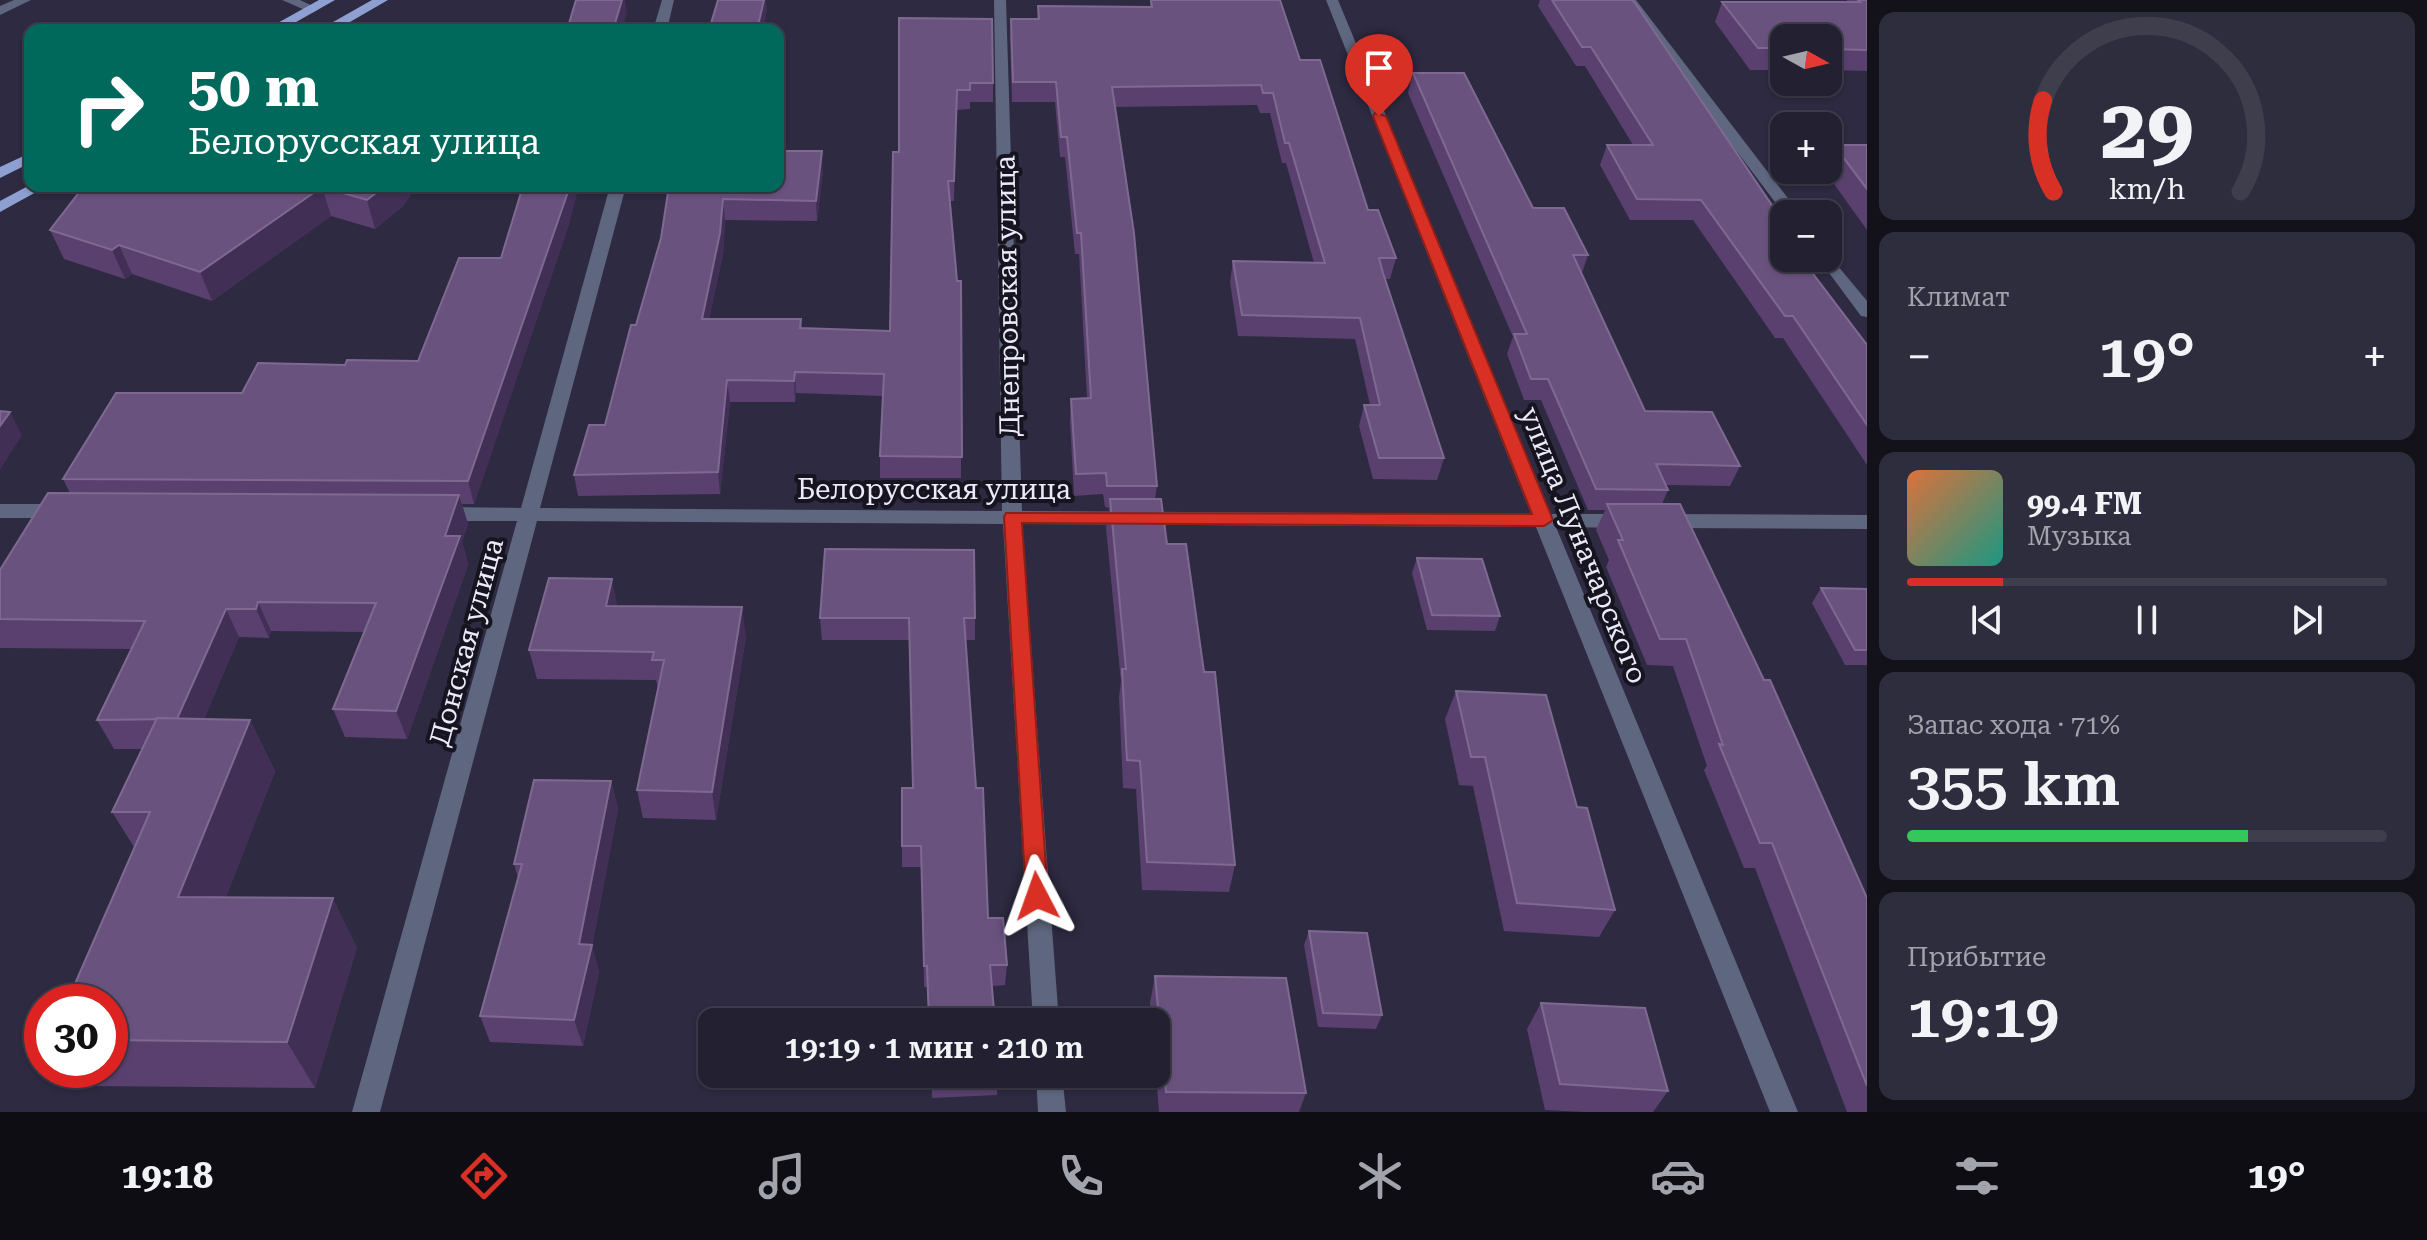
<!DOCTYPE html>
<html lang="ru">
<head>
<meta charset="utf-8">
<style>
  :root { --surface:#222031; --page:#2e2d3d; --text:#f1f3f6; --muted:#a2a3ab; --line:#3f3e4d; --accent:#d93025 }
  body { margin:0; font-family:"Roboto Serif",serif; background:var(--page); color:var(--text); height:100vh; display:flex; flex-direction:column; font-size:30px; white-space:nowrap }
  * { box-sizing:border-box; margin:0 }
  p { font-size:26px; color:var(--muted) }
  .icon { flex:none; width:44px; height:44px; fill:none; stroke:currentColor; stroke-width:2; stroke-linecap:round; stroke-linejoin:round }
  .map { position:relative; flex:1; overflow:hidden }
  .panel { display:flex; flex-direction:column; gap:12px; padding:12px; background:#13121b; width:560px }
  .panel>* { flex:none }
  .top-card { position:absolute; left:24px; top:24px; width:760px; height:168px; border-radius:16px; box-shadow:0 2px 6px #0004,0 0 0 2px var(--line); background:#00695c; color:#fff; overflow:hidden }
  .needle { width:52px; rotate:98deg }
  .tools { position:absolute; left:1770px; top:24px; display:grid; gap:16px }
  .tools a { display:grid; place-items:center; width:72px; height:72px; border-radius:16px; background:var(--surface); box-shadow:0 2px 6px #0004,0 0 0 2px var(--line); font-size:40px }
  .speed { position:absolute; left:24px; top:984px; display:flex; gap:16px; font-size:40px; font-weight:700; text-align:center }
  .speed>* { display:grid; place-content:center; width:104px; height:104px; border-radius:50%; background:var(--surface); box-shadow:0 2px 6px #0004,0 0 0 2px var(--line); line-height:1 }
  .speed .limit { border:12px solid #d22; background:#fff; color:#111 }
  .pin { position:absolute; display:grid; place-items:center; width:68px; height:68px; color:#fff; margin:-82px -34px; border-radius:50% 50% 50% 0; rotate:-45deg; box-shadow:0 0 8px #0007 }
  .pin .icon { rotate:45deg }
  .me { position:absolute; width:88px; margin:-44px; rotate:356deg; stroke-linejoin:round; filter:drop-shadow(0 0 6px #0008) }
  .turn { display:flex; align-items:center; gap:28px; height:168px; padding:0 32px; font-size:36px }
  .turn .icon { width:104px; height:104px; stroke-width:2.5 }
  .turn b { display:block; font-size:56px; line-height:68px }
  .big { font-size:60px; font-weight:600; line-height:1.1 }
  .panel .tile { flex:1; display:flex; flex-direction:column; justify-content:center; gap:12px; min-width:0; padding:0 28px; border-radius:16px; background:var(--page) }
  .panel .dial { align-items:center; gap:0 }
  .dial svg { height:208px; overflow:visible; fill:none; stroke:var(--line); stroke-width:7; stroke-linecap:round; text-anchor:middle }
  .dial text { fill:var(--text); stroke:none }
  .song { display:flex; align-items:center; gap:24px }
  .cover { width:96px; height:96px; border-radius:12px; background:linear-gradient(135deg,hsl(20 70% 55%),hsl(170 70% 35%)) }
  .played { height:8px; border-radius:4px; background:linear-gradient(90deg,var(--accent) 20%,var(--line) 20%) }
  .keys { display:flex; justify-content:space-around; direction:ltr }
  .heat { display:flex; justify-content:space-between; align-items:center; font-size:44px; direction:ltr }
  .charge { height:12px; border-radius:6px; background:linear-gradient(90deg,#34c759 71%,var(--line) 0) }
  .trip { position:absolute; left:698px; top:1008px; width:472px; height:80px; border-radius:16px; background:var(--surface); box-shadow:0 2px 6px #0004,0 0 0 2px var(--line); font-weight:600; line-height:80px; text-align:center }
  .tab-bar { display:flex; height:128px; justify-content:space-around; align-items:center; background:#0e0d14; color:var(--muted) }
  .tab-bar .icon { width:56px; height:56px }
  .tab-bar .active { color:var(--accent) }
  .tab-bar b { font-size:36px; color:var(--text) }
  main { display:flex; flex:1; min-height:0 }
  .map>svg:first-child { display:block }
</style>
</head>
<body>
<main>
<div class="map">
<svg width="1867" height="1112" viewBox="0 0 1867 1112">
  <rect width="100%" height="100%" fill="#2d2a41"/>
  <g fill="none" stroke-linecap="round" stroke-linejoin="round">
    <!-- minor -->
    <g fill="#5e677f" fill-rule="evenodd">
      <path d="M14,0H31L0,15V6Z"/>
      <path d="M282,0H300L319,9L312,13Z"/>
      <path d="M662,0H674L667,30H653Z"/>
      <path d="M994,0H1006L1022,511L1531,514L1326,0H1338L1551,514H1628L1638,521L1628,528L1556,527L1798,1112H1770L1536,527L1022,524L1059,1022H1033L1003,524L537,521L380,1112H352L517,521H440L430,514L440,507L521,508L610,186H626L540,508L1002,511Z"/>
      <path d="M1623,0H1636L1800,214H1784Z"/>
      <path d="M1828,254L1867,301V317L1861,316L1818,258H1828Z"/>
      <path d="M0,504H64L74,511L64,518H0Z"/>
      <path d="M1664,514L1867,515V529L1664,528L1654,521Z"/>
      <path d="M1036,1074H1062L1066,1112H1038Z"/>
    </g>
    <!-- major -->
    <g fill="#8ea0d1" fill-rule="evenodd">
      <path d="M319,0H335L282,30H265Z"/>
      <path d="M372,0H388L336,30H319Z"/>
      <path d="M30,153V163L0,178V167Z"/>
      <path d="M30,185L47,186L0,212V201Z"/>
    </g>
  </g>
  <!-- wall -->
  <g fill="#5a406e">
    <path d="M1150,0L1300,60L1368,210L1396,258L1390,279H1385L1444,458L1437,480L1373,479L1359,426L1364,405H1370L1355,339L1238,336L1230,282L1233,261L1314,263L1286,163H1282L1270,113H1260L1257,105L1115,107L1157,486L1155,499L1204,672L1235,865L1229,892L1142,890L1136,789L1123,788L1119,697L1121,682L1106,528L1109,508L1105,507L1103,494L1074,496L1070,421L1071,399L1087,398L1079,254H1075L1065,157H1060L1055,102H1012L1010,38L1011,19H1037L1038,6L1150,7Z"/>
    <path d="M1540,0H1632L1784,258H1805L1804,261L1867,345V465L1783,338H1775L1693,220H1630L1600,165L1607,145H1633L1585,66H1576L1538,6Z"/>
    <path d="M1847,0H1867V71L1828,70V38H1784V70H1750L1715,22L1722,2H1846Z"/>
    <path d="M899,18L993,83V102H970V109L956,110L954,201H950L957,281H961V478H880V456L883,396L796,393L795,402H730L720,494L578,496L574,475L605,425L636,325L661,238L669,186L823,172L817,221L725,220L723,254L709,319H801L802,328L890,331L899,152Z"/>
    <path d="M1413,73L1533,208L1588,255L1582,273L1645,411L1740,466L1730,486L1666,485L1668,490L1662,504L1867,898V1112H1847L1755,868H1744L1704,770L1707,766L1673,666L1647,665L1606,567L1609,560L1596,530L1605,510H1588L1541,400H1524L1507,354L1513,337L1408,93Z"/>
    <path d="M1834,145H1867V230L1824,170H1828V157Z"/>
    <path d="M84,186H416L403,206L375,229L331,216L212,301L132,274L125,279L64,259L50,230Z"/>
    <path d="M570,221L474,504H462L468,524L462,541L468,565L407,739L345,737L333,709L364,632L271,631L269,638L239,637L204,719L250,720L275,771L226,897L357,947L315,1088L88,1086L75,1070H110V1002L134,847L112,812L142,749H114L97,720L131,649L0,648V570L70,493L63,479L242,393L345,365L418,361L501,258Z"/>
    <path d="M1417,558L1500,616L1495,631L1427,630L1412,573Z"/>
    <path d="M1821,588L1867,589V665H1845L1812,603Z"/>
    <path d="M618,606L746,636L716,820L643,818L637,790L658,688L656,680L537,679L529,650Z"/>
    <path d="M820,618H975V640H965L976,788L988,918L1007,965L1005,985L992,986L995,1022H929L927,987H924L922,867H902V846L913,788L910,640H822Z"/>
    <path d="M1456,691L1577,807L1615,910L1599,937L1504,931L1473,786L1459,785L1445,719Z"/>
    <path d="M611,781L618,809L592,946L599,972L583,1046L490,1042L480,1016L518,878L514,864Z"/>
    <path d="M1309,931L1382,1015L1376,1029L1318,1027L1304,945Z"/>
    <path d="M1155,976L1306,1093L1299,1112H1159L1156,1073V1022H1151L1150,1003Z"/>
    <path d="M1541,1003L1668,1091L1653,1112H1584L1545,1110L1527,1029Z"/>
    <path d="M931,1074H998L997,1095L932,1098Z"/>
  </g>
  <!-- shaded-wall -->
  <g fill="#412f56">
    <path d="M622,0H625L627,13L622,30H613Z"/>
    <path d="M764,0H766L767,11L763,30H757Z"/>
    <path d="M822,151L823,172L817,221L816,201Z"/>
    <path d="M385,186H416L403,206L375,229L367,200Z"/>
    <path d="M570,186H579L570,221L474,504L468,481Z"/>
    <path d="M322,187L331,216L212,301L200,272Z"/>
    <path d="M723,199L725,220L723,254L705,340L702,319Z"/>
    <path d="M119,245L132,274L125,279L112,250Z"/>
    <path d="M795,372L796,393L795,402L794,381Z"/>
    <path d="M727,380L730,402L720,494L718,472Z"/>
    <path d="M10,412L22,435L0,470V426Z"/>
    <path d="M459,495L468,524L462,541L468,565L407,739L396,711L445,536Z"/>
    <path d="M612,579L618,608L606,606Z"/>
    <path d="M258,602L271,631L269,638L256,609Z"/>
    <path d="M742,607L746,636L716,820L712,792Z"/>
    <path d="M226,609L239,637L192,748L177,720Z"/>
    <path d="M250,720L275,771L208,945L178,897Z"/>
    <path d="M611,781L618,809L592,946L599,972L583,1046L574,1020L579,944Z"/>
    <path d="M333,898L357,947L315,1088L287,1042Z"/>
  </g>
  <!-- building -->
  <g fill="#6a527e" stroke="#7e6a91" stroke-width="2">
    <path d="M576,0H622L613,30H567Z"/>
    <path d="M718,0H764L757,30H709Z"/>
    <path d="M1151,0H1280L1300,60H1320L1368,210H1378L1396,258H1379L1383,273L1444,458H1379L1364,405H1380L1360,318L1242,315L1233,261L1325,263L1289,143H1285L1273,93H1263L1261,85L1112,87L1134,233L1157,486H1107L1106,473L1076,474L1071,399L1091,398L1081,233H1077L1067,137H1061L1056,82H1013L1011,19H1039L1038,6L1152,7Z"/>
    <path d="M1552,0H1632L1635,3L1784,223V258H1801L1867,345V425L1793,316H1785L1701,200L1637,199L1607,145H1653L1591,47H1582Z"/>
    <path d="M1858,0H1867V50L1828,49V38H1784V48H1758L1722,2H1860Z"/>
    <path d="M899,18L992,19L993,83H970V90H957L954,181H948L957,281H961L962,457L880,456L884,374L795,372L794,381L727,380L718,472L574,475L589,425H605L631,325H636L661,238L669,186H778V151H822L816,201L723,199L720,233L702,319H801L800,328L890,331L893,152H899Z"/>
    <path d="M1413,73H1464L1533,208H1564L1588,255H1573L1645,411L1712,412L1740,466L1656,464L1668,490L1596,489L1548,379H1531L1514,334H1527Z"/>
    <path d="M1834,145H1867V189Z"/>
    <path d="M84,186H385L367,200L322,187L200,272L119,245L112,250L50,230Z"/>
    <path d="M523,186H570L468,481L63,479L116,393H242L258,363L345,365L347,360L418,361L459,258H501Z"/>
    <path d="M0,411L10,412L0,426Z"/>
    <path d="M48,493L459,495L445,536H460L396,711L333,709L376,603L258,602L256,609H226L177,719L97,720L145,621L0,619V570Z"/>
    <path d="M1110,499H1161L1167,544H1186L1204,672H1215L1235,865L1147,862L1140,761L1127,760L1122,669H1126Z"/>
    <path d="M1607,504H1680L1764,680H1770L1867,898V1086L1772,843H1760L1719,744L1723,745L1686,639H1660L1618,540H1623Z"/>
    <path d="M825,549L974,550L975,618H964L976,788H983L988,918H1003L1007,965H990L995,1022H929L927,966H924L921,846H902V788H913L909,618H820Z"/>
    <path d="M1417,558L1482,559L1500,616L1432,615Z"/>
    <path d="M549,578L612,579L606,606L742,607L712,792L637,790L664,660H652L654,652L529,650Z"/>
    <path d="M1821,588L1867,589V650H1855Z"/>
    <path d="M1456,691L1546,695L1577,807L1587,808L1615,910L1517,903L1485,757H1471Z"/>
    <path d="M157,718L250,720L178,897L333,898L287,1042L110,1040V1002H67L150,812H112Z"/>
    <path d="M534,780L611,781L579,944L592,945L574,1020L480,1016L522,864H514Z"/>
    <path d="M1309,931L1367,933L1382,1015L1323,1013Z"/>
    <path d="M1155,976L1286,978L1306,1093L1166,1092Z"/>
    <path d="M1541,1003L1645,1008L1668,1091L1560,1084Z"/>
    <path d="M931,1074H998L999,1075L932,1078Z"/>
  </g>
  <!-- route -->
  <path fill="#d93025" stroke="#8d1f18" stroke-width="2" d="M1375,113L1386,116L1553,520L1544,526L1022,523L1048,896L1045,903L1037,905L1030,903L1026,896L1004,517L1006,513L1532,514L1373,116Z"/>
  <g text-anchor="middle" stroke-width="8" stroke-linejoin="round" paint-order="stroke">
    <!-- street labels -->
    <g font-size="28" fill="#ebeafa" stroke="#15141f">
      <text transform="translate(1007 296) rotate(-91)" y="10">Днепровская улица</text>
      <text x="934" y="499">Белорусская улица</text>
      <text transform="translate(1584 545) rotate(68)" y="10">улица Луначарского</text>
      <text transform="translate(466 642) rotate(-75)" y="10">Донская улица</text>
    </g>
  </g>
</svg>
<div class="tools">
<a><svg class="needle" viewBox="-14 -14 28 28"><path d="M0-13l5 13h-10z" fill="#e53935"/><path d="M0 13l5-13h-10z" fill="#a2a3ab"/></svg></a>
<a>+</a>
<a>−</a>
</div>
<div class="speed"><div class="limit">30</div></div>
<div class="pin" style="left:1379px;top:116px;background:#d93025"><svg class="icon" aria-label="arrive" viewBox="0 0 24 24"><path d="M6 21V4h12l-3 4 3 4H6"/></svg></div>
<svg class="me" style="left:1037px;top:896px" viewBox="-20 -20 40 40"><path d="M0-17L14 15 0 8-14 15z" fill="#d93025" stroke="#fff" stroke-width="4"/></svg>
<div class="trip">19:19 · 1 мин · 210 m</div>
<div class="top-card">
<div class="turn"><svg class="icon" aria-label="right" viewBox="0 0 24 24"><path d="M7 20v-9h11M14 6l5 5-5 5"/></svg><div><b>50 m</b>Белорусская улица</div></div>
</div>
</div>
<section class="panel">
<div class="tile dial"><svg viewBox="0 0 100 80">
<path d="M14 69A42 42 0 1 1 86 69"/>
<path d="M14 69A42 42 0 0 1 10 34" stroke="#d93025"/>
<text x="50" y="56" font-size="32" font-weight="700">29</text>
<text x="50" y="72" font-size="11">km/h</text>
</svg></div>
<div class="tile"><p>Климат</p>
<div class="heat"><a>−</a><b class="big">19°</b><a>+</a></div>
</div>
<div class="tile">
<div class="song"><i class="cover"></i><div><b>99.4 FM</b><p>Музыка</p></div></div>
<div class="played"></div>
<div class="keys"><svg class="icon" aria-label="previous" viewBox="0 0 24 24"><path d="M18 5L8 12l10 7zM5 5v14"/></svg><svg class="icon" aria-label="pause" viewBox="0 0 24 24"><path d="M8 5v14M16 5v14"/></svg><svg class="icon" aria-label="next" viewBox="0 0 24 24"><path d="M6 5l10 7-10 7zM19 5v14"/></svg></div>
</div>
<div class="tile"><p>Запас хода · 71%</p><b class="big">355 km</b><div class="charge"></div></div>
<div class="tile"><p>Прибытие</p><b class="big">19:19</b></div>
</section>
</main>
<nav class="tab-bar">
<b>19:18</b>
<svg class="icon active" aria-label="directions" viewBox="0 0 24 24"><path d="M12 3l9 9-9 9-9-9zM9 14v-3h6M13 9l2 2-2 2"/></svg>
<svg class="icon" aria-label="music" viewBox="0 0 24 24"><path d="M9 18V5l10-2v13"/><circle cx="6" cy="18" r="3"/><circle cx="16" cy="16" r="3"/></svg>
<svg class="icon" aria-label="phone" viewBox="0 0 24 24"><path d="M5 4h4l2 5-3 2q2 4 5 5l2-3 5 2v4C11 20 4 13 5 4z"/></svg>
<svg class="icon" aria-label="climate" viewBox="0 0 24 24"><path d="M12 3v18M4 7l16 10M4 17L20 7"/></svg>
<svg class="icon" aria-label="car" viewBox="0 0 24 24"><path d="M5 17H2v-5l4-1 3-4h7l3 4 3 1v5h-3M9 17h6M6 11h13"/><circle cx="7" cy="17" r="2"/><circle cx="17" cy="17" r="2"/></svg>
<svg class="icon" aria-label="filters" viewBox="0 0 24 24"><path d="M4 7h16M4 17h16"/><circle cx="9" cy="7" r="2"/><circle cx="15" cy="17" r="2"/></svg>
<b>19°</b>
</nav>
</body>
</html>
